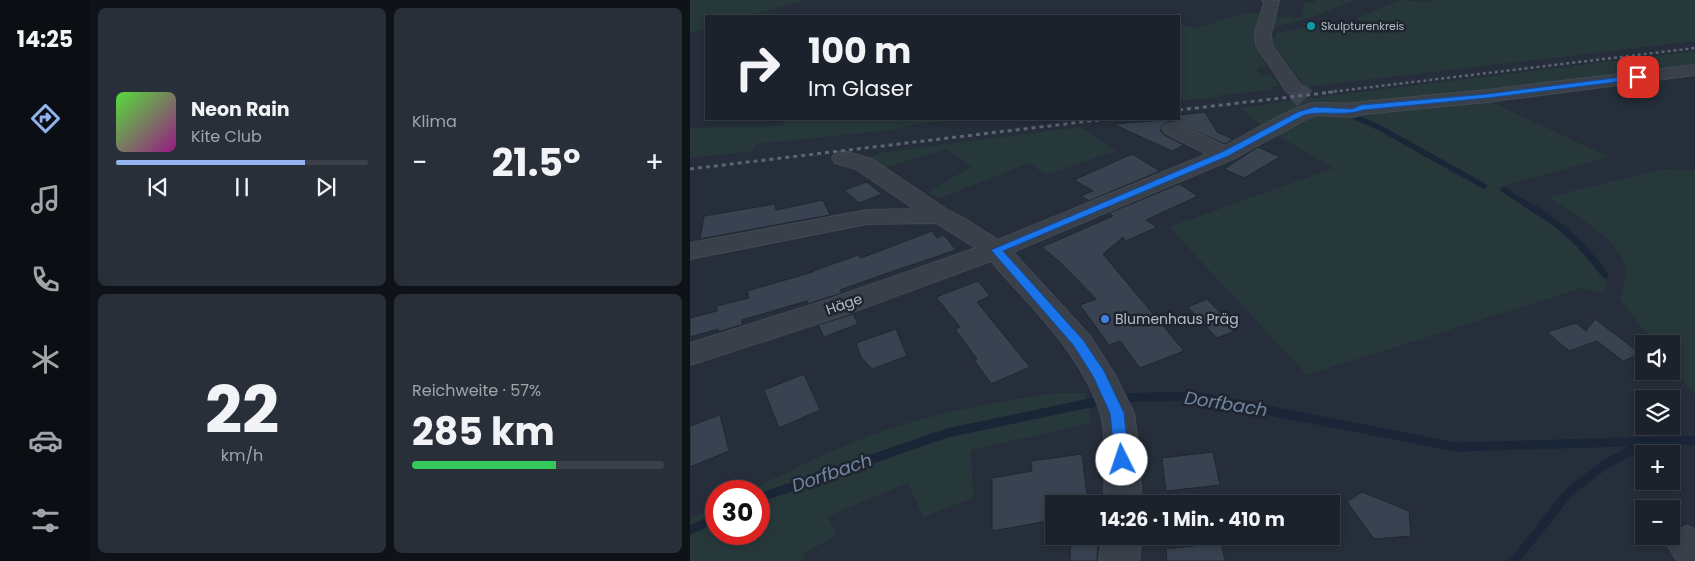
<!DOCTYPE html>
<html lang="de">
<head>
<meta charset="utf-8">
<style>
  :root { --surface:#1c222c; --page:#292f38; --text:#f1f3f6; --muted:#a0a4a9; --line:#3a3f48; --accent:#92b3ed }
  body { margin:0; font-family:Poppins,sans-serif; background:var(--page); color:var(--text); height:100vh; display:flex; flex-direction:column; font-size:19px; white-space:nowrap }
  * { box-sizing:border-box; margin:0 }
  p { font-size:16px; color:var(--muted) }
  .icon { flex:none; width:28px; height:28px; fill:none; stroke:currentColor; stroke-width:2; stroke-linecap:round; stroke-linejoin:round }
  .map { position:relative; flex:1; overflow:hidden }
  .panel { display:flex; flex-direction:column; gap:8px; padding:8px; background:#0f1318; width:600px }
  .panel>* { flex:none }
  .top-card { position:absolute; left:15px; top:15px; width:475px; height:105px; border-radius:0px; box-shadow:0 2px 8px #0003,0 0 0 1px var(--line); background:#1c222c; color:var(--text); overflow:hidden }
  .buttons { position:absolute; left:945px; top:335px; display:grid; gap:10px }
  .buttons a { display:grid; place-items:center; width:45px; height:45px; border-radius:0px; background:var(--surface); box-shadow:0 2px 8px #0003,0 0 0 1px var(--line); font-size:25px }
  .speed { position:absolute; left:15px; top:480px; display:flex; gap:10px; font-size:25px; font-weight:700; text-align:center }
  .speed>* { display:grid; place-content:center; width:65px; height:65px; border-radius:50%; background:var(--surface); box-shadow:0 2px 8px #0003,0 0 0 1px var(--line); line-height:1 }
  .speed .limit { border:8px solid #d22; background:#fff; color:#111 }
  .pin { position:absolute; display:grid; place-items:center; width:42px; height:42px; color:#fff; margin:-21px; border-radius:10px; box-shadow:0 2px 8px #0006 }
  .me { position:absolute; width:55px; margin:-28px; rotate:356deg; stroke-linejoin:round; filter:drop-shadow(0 0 4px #0008) }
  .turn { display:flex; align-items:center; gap:18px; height:105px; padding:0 20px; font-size:22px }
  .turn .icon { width:65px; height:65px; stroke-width:2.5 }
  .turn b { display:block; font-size:35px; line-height:42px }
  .big { font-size:38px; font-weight:700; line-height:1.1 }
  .panel .tile { flex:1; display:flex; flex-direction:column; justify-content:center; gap:8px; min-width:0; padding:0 18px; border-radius:8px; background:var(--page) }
  .panel .dial { align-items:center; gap:0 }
  .dial b { font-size:65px; line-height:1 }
  .song { display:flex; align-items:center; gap:15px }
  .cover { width:60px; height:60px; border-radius:8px; background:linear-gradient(135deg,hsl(110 70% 55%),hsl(310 70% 35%)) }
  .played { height:5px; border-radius:2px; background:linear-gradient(90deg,var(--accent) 75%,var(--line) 75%) }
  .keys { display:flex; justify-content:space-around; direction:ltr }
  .heat { display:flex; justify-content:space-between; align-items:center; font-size:28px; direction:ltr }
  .charge { height:8px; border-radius:4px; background:linear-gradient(90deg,#34c759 57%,var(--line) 0) }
  .panel .tiles { flex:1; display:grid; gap:8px; grid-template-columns:repeat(2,1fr) }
  .trip { position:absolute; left:355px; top:495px; width:295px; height:50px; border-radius:0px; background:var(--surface); box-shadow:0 2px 8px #0003,0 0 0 1px var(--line); font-weight:700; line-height:50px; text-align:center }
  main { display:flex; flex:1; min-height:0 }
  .dock { display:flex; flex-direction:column; width:90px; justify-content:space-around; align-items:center; background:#0b0e12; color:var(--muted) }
  .dock .icon { width:35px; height:35px }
  .dock .current { color:var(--accent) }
  .dock b { font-size:22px; color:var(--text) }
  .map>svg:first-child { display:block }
</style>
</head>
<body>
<main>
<nav class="dock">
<b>14:25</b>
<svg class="icon current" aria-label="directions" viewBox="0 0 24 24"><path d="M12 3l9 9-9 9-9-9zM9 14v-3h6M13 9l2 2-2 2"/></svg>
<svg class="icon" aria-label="music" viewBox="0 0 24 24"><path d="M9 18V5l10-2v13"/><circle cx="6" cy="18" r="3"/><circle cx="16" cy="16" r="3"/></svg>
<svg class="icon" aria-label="phone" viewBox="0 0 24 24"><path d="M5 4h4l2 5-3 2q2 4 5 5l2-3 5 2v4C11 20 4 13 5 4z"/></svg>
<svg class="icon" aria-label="climate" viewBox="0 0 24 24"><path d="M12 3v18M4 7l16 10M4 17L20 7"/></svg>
<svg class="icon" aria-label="car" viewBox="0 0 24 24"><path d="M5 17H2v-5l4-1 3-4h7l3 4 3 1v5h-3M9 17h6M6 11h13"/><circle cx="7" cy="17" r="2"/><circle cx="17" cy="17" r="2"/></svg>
<svg class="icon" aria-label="filters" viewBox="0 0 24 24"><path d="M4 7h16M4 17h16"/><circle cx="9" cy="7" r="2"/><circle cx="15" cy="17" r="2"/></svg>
</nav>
<section class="panel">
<div class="tiles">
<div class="tile">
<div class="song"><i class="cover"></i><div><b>Neon Rain</b><p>Kite Club</p></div></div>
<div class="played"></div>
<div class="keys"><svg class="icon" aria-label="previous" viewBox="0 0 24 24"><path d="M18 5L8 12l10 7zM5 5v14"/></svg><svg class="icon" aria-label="pause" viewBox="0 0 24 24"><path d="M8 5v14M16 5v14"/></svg><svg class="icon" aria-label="next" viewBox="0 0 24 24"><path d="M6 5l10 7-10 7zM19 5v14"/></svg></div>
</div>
<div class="tile"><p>Klima</p>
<div class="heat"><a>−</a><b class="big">21.5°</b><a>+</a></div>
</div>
<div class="tile dial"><b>22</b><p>km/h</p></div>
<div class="tile"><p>Reichweite · 57%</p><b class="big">285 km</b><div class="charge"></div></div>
</div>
</section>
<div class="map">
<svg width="1005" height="561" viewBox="0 0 1005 561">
  <rect width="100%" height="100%" fill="#252e3a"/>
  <!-- green -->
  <g fill="#27383b">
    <path d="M0,0H115L59,16H16V29L0,33Z"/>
    <path d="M627,0H665L625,16L582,28L581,16L612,18L614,3H622Z"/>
    <path d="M711,0L738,2L742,0H1005V41L615,87L581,42L587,33C618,28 633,18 667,27V23L671,21L665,19Z"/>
    <path d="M571,13L565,32L566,41L576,67L568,68L567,70L570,75H580L590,86L581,87L583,90L529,95V97L489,101V23L505,29L550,14Z"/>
    <path d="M1005,51V71L795,99L919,157L806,188C831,203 859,217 881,237C894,251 905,271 918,281L913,294L892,288L617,375L479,227L643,168L575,128L550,108L645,95Z"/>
    <path d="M97,119H275L226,124L200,130L66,144L63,151L0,158V128L91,126Z"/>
    <path d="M390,127L426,151L356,175L339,163L250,198L238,192L281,167L256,149L194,168L178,160L189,153Z"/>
    <path d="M973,169L1005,170V395L981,365V344H965L930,299C933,288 938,277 935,265C927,237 880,212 858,197Z"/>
    <path d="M364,393H395L401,423L281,450L283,498L233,517L218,483L138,516L146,535L115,553L113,561H0V518L26,507V534H69V491H58C102,470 147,447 193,431C249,412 306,402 364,393Z"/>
  </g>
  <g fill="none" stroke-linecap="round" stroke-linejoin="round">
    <!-- stream-far2 -->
    <g stroke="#1a2537" stroke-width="5.5">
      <path d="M663,116L690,128L794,186"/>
      <path d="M814,190L848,212"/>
    </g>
    <!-- stream-far1 -->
    <path stroke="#1a2537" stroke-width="7" d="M846,210C878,230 893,246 915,275"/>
    <!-- stream -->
    <g stroke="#1a2537" stroke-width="9">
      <path d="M427,398L504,396L766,447L1005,440"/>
      <path d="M69,498L257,433L414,400"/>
      <path d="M0,530L26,518"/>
      <path d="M822,561L827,558L878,493L913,466L952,444"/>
    </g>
  </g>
  <!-- building -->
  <g fill="#384250" stroke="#202731">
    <path d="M515,112L527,132L543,139L535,144L481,121L474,124L470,130L474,135L494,145L482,151L423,124L489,119V115Z"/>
    <path d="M568,147L590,157L554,178L534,169Z"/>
    <path d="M442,154L470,171L399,201L391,196L403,191L384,180Z"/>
    <path d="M177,182L192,194L169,203L154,190Z"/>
    <path d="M489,184L508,196L456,220L467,227L436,241L433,237L413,254L494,351L450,368L430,341L419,345L390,305L406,299L371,263L352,247L423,216L419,213Z"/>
    <path d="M133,200L140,215L10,239L14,216L85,204L86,210Z"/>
    <path d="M242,231L247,238L254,235L266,250L195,274L150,290L152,293L136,298L118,304L117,301L52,320V325L44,327L28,332V329L0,337V318L27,311V306L59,298L57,291L123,272V271L168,255L171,258Z"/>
    <path d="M288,281L300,296L287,302L340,367L301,384L284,360L287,359L265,329L270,327L246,297Z"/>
    <path d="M517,299L547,330L527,338L498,307Z"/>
    <path d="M163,314L168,324L134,337L128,325Z"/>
    <path d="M905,319L951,354L933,361L907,341L879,351L857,332L886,323L896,331Z"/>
    <path d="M206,329L217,356L182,369L171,357L166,343Z"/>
    <path d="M114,374L130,410L89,428L74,390Z"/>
    <path d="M30,415L39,451L0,467V426Z"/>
    <path d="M523,452L530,485L476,491L472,458Z"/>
    <path d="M392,454L397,496L364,501V520L302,531V478L342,471L341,461Z"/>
    <path d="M672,492L719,511L721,536L684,539L657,502Z"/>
    <path d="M381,536H408L407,561H380Z"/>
    <path d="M531,543L535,561H477L476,549Z"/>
  </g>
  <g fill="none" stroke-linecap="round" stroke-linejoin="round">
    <!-- minor-tunnel-far1 -->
    <path stroke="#3a434f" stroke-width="17" stroke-dasharray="17 8" stroke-linecap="butt" d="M603,87L609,93"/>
    <!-- minor-tunnel -->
    <path stroke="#3a434f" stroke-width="21" stroke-dasharray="21 11" stroke-linecap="butt" d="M608,92L615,99"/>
    <!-- minor casing -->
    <g stroke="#424953" stroke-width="2">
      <g id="minor">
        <path d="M572,0L589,1L581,33L582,45L612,87L610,91L603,93L596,91L566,45L565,33L574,3Z"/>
        <path d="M1005,65V75L797,102L674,114L663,117L627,115L618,118L543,159L323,252L400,336L425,375L444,413L448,442L452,504H414C414,476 418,438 410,412C391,353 341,307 301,261L157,314L0,365V343L137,300L286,248L246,223L177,224L0,259V243L177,210L224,209L166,169L145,163L142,158L145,153L153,151L182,159L259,211L277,220L308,240L517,154L475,133L472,129L475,125L482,123L489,125L535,146C556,135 604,105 625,103C641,102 655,106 671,102L797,90Z"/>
        <path d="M997,526L1005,529V561H987L977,544L983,532Z"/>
        <path d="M412,536H452L449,561H409Z"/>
      </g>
    </g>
    <!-- minor -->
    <use href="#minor" fill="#39404a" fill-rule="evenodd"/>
    <!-- rail-far1 -->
    <path stroke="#5b6471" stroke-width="2.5" stroke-dasharray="3 3" stroke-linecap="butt" d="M632,93L1005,48"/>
    <!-- rail -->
    <g stroke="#5b6471" stroke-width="3" stroke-dasharray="4 4" stroke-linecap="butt">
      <path d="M489,110L643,92"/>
      <path d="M0,169L417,119"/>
    </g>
  </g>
  <!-- route -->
  <path fill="#1a73e8" stroke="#114b97" d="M948,75L952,77L951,79L797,98L673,110C654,117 633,110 614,115L538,156L313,251L393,340L414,371L434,413L439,460L437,464L432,465L427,464L425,460L420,413L403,376L384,346L301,250L532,152L608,112L625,107L662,109L671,105L797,94Z"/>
  <!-- markers -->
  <circle fill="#0f9aa8" stroke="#1e252f" stroke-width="2" cx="621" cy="26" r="5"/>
  <circle fill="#3f7fe0" stroke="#1e252f" stroke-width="2" cx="415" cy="319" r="5"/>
  <g text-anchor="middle" stroke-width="5" stroke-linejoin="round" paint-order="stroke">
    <!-- far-poi labels -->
    <g font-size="11" fill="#b4bbc6" stroke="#1e252f" text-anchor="start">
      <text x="631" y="30">Skulpturenkreis</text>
    </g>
    <!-- street labels -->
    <g font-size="14" fill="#b4bbc6" stroke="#1e252f">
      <text transform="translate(154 304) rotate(-19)" y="5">Häge</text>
    </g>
    <!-- poi labels -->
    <g font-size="14" fill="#b4bbc6" stroke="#1e252f" text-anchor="start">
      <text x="425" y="324">Blumenhaus Präg</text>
    </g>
    <!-- near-water labels -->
    <g font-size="18" font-style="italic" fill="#7184a1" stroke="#1e252f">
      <text transform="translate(536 404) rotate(9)" y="6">Dorfbach</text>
      <text transform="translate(142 473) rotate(-19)" y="6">Dorfbach</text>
    </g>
  </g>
</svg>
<div class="buttons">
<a><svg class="icon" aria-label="sound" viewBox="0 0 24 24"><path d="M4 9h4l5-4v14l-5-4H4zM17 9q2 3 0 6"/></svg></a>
<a><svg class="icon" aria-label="layers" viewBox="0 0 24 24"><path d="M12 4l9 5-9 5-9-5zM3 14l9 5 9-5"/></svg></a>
<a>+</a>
<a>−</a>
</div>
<div class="speed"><div class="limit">30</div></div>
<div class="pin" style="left:948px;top:77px;background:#d93025"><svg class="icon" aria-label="arrive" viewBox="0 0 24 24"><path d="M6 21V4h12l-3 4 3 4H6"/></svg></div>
<svg class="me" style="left:432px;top:460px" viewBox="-20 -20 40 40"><circle r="19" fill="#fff"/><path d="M0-13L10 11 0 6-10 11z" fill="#1a73e8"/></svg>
<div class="trip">14:26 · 1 Min. · 410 m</div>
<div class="top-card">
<div class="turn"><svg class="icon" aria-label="right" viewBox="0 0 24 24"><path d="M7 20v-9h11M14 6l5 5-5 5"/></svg><div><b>100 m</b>Im Glaser</div></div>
</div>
</div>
</main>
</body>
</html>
